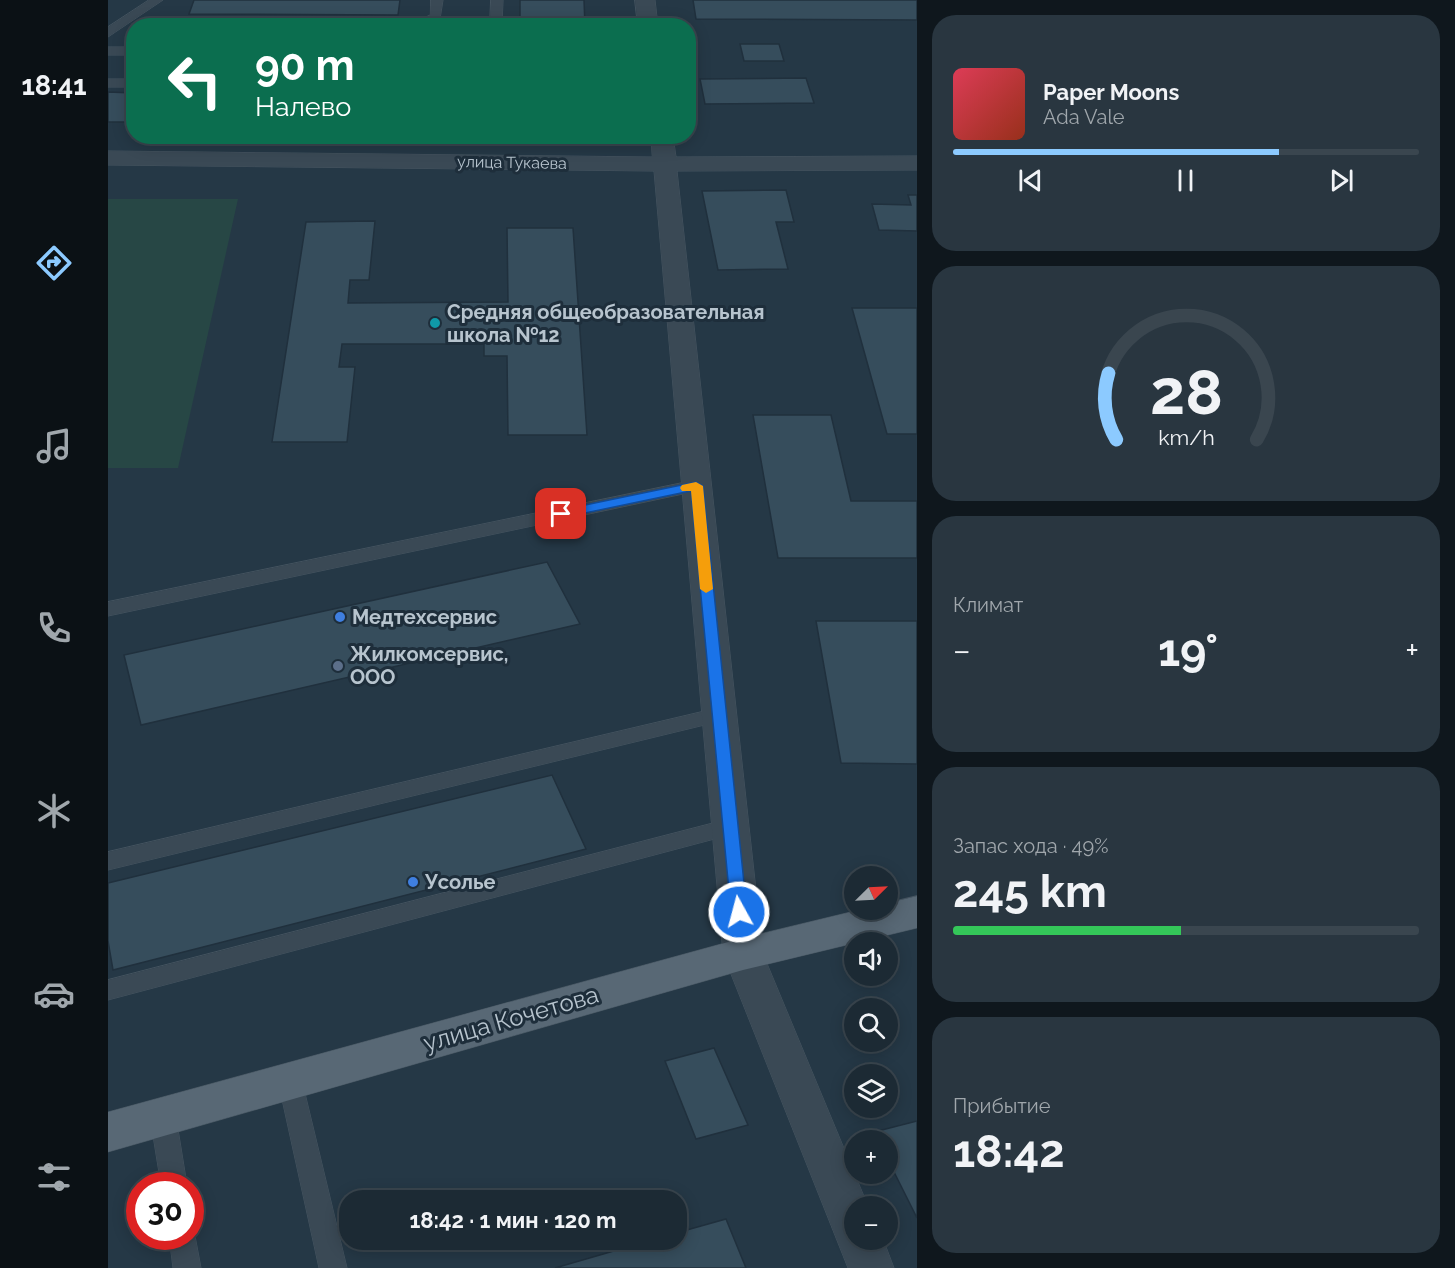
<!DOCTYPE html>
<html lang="ru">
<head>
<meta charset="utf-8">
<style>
  :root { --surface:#1c2a34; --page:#293640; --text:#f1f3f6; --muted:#a0a7ac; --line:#3a464f; --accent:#8ccaff }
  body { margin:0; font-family:Raleway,sans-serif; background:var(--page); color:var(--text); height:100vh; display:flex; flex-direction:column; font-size:22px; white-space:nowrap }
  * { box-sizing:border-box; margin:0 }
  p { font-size:20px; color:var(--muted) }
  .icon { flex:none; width:33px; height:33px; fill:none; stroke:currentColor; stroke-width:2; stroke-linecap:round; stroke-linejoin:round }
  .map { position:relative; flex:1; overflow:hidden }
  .panel { display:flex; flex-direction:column; gap:15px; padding:15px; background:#0f171d; width:538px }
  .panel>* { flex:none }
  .banner { position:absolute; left:18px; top:18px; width:570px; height:126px; border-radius:24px; box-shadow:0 3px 15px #0003,0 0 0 2px var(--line); background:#0b6e4f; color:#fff; overflow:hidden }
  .needle { width:39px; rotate:66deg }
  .buttons { position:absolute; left:736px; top:866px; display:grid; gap:12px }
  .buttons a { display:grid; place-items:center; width:54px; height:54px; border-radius:50%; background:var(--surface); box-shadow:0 3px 15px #0003,0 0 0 2px var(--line); font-size:30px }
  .speed { position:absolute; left:18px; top:1172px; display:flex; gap:12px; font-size:30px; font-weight:700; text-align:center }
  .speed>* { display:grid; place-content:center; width:78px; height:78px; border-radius:50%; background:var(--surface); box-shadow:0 3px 15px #0003,0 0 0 2px var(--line); line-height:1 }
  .speed .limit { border:9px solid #d22; background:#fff; color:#111 }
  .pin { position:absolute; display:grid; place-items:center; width:51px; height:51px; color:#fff; margin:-26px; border-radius:12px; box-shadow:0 3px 9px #0006 }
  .me { position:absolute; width:66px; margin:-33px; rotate:353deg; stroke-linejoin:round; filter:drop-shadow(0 0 4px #0008) }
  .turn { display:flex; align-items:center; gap:21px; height:126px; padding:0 30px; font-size:27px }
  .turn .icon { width:78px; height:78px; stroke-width:2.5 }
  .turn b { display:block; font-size:42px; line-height:51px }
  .big { font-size:45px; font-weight:700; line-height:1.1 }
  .panel .card { flex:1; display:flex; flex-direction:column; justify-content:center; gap:9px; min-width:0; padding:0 21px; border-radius:24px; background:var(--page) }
  .panel .dial { align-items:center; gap:0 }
  .dial svg { height:156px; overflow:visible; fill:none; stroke:var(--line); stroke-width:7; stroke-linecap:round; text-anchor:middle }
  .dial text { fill:var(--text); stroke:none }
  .song { display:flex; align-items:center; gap:18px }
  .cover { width:72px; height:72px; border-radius:9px; background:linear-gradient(135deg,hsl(350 70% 55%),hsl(10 70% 35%)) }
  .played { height:6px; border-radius:3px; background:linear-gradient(90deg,var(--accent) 70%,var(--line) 70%) }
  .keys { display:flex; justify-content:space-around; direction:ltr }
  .heat { display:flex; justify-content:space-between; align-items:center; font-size:33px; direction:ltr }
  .charge { height:9px; border-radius:4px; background:linear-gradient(90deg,#34c759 49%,var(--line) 0) }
  .trip { position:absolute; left:231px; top:1190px; width:348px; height:60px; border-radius:24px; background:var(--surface); box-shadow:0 3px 15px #0003,0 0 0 2px var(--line); font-weight:700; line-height:60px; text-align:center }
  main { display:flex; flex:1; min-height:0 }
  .tab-bar { display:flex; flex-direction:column; width:108px; justify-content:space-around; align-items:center; background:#0b1115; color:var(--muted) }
  .tab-bar .icon { width:42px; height:42px }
  .tab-bar .active { color:var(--accent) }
  .tab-bar b { font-size:27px; color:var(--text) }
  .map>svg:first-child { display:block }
</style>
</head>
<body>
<main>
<nav class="tab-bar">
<b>18:41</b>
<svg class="icon active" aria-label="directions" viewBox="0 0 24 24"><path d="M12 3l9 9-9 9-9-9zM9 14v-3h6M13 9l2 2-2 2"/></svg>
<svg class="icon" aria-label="music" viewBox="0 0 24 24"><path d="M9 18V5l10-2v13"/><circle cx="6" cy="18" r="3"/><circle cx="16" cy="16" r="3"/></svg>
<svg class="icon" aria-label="phone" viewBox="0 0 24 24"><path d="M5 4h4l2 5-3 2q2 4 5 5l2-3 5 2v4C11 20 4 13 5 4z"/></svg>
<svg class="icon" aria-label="climate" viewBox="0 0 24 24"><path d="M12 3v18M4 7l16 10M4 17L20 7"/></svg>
<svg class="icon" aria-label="car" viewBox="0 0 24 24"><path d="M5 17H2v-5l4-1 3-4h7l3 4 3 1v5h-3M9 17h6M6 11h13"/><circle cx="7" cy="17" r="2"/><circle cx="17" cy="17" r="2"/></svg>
<svg class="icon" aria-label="filters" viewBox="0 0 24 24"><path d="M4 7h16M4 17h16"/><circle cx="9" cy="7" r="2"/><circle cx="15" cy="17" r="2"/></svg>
</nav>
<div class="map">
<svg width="809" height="1268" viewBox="0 0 809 1268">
  <rect width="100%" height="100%" fill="#253846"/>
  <!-- green -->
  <path fill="#274745" d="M0,199H130L70,468H0Z"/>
  <!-- building -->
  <g fill="#364d5c" stroke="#20303d" stroke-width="1.5">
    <path d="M86,0H292L290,15L81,14Z"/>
    <path d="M412,0H476L477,26H412Z"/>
    <path d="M585,0H809V20L588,19Z"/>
    <path d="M632,44H671L676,61H636Z"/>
    <path d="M698,78L706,103L597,104L592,79Z"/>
    <path d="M0,92L26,93V122H0Z"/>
    <path d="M678,190L686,222H668L680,269L610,270L594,191Z"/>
    <path d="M800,195H809V231L771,230L764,204L803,205Z"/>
    <path d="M267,221L261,280H242L240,303L400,302L399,228H465L479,435H400L399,356H376V344H234L231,367H247L239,442H164L198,222Z"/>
    <path d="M744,308H809V434H779Z"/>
    <path d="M645,415H723L743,501H809V558H670Z"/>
    <path d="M439,562L472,624L33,725L16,655Z"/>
    <path d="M708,621H809V764L733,763Z"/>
    <path d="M444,775L478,849L5,970L0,941V883Z"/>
    <path d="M606,1048L640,1125L588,1139L557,1061Z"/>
    <path d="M809,1121V1218L780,1160V1140H770L766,1132Z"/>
    <path d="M618,1219L638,1268H447L547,1239H568V1233Z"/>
  </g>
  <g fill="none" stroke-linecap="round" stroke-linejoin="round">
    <!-- lane casing -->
    <g stroke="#465561" stroke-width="1">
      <g id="lane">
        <path d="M41,0H55L0,37V27Z"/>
        <path d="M323,0H335L332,19L320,26H300L322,15Z"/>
        <path d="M383,0H395L394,26H382Z"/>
        <rect x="0" y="47" width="26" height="8"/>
        <rect x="0" y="79" width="26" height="8"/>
        <path d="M588,480L594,482L597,486L594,490L0,616V602Z"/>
        <path d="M610,708L617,710L620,715L617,720L0,870V852Z"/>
        <path d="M621,819L629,821L632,827L629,833L0,1000V980Z"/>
        <path d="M182,1070L191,1073L194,1081L239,1268H211L170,1081L173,1073Z"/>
        <path d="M55,1106L64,1109L68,1117L79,1185H53L42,1117L46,1109Z"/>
        <path d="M82,1227L87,1236L93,1268H65L61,1236H82Z"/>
      </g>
    </g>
    <!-- street casing -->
    <g stroke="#465561" stroke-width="1">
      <g id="street">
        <path d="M527,0H547L550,26H530Z"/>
        <path d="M543,136H565L568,157L809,156V170L569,171L655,954L760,1206H747V1239H775L786,1268H740L615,954L546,171L0,165V151L544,157Z"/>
      </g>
    </g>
    <!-- primary casing -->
    <g stroke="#465561" stroke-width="1">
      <path id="primary" d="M809,896V928L635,970L0,1152V1112L635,938L755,909H780V903Z"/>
    </g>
    <!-- lane -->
    <use href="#lane" fill="#3a4955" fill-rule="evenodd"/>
    <!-- street -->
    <use href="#street" fill="#3a4955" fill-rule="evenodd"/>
    <!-- primary -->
    <use href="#primary" fill="#586875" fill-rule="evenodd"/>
  </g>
  <!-- route -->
  <path fill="#1a73e8" stroke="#114b97" stroke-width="1.5" d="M588,482L595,486L639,912L636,916L631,918L625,916L623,912L583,491L453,518L446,514L453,510Z"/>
  <!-- slow -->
  <path fill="#f59e0b" d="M588,482L595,486L605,589L598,593L592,589L583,491H574L572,488L574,485Z"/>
  <!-- markers -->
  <circle fill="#0f9aa8" stroke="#1e2e3b" stroke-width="2" cx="327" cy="323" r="6"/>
  <g fill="#3f7fe0" stroke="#1e2e3b" stroke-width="2">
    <circle cx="232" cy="617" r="6"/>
    <circle cx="305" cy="882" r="6"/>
  </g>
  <circle fill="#5c6f8a" stroke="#1e2e3b" stroke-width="2" cx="230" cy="666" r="6"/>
  <g text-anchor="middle" stroke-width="6" stroke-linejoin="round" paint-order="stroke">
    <!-- far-street labels -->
    <g font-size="16" fill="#b7c4ce" stroke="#1e2e3b">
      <text transform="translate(404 162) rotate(1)" y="6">улица Тукаева</text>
    </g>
    <!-- poi labels -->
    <g font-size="20" font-weight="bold" fill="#b7c4ce" stroke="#1e2e3b" text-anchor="start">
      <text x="339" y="319">Средняя общеобразовательная<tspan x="339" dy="23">школа №12</tspan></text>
      <text x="244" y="624">Медтехсервис</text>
      <text x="242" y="661">Жилкомсервис,<tspan x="242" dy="23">ООО</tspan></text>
      <text x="317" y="889">Усолье</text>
    </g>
    <!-- near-street labels -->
    <g font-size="24" fill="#b7c4ce" stroke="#1e2e3b">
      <text transform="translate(403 1019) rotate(-16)" y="8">улица Кочетова</text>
    </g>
  </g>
</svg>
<div class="buttons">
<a><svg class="needle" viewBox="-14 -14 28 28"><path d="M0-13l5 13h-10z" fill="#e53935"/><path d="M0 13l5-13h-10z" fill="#a0a7ac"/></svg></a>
<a><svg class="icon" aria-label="sound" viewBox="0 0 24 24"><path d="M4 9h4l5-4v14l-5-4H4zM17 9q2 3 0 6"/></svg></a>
<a><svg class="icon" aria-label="search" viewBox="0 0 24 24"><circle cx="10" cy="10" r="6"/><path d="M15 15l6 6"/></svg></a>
<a><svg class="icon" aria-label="layers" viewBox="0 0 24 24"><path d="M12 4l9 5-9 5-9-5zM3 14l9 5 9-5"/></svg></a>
<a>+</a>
<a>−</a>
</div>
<div class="speed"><div class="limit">30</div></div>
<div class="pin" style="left:453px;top:514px;background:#d93025"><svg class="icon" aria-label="arrive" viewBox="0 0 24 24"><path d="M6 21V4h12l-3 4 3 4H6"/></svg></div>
<svg class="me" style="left:631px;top:912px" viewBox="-20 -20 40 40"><circle r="17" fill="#1a73e8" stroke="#fff" stroke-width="3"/><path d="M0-11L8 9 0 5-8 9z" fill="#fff"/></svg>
<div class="trip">18:42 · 1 мин · 120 m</div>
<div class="banner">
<div class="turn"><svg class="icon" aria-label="left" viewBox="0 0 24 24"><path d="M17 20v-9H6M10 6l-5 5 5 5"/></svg><div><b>90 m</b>Налево</div></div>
</div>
</div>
<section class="panel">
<div class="card">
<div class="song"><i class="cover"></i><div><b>Paper Moons</b><p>Ada Vale</p></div></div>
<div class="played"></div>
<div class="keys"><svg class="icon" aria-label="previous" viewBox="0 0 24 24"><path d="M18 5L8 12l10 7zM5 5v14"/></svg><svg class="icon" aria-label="pause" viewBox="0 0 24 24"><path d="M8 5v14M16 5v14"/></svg><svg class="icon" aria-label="next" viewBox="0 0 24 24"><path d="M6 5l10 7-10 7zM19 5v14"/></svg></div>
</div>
<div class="card dial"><svg viewBox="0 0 100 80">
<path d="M14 69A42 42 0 1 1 86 69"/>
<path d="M14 69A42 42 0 0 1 10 35" stroke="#8ccaff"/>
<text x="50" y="56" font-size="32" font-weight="700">28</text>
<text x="50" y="72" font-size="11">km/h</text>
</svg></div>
<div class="card"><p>Климат</p>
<div class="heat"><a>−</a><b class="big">19°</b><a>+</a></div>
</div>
<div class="card"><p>Запас хода · 49%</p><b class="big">245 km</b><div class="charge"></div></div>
<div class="card"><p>Прибытие</p><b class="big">18:42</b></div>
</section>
</main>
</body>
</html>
